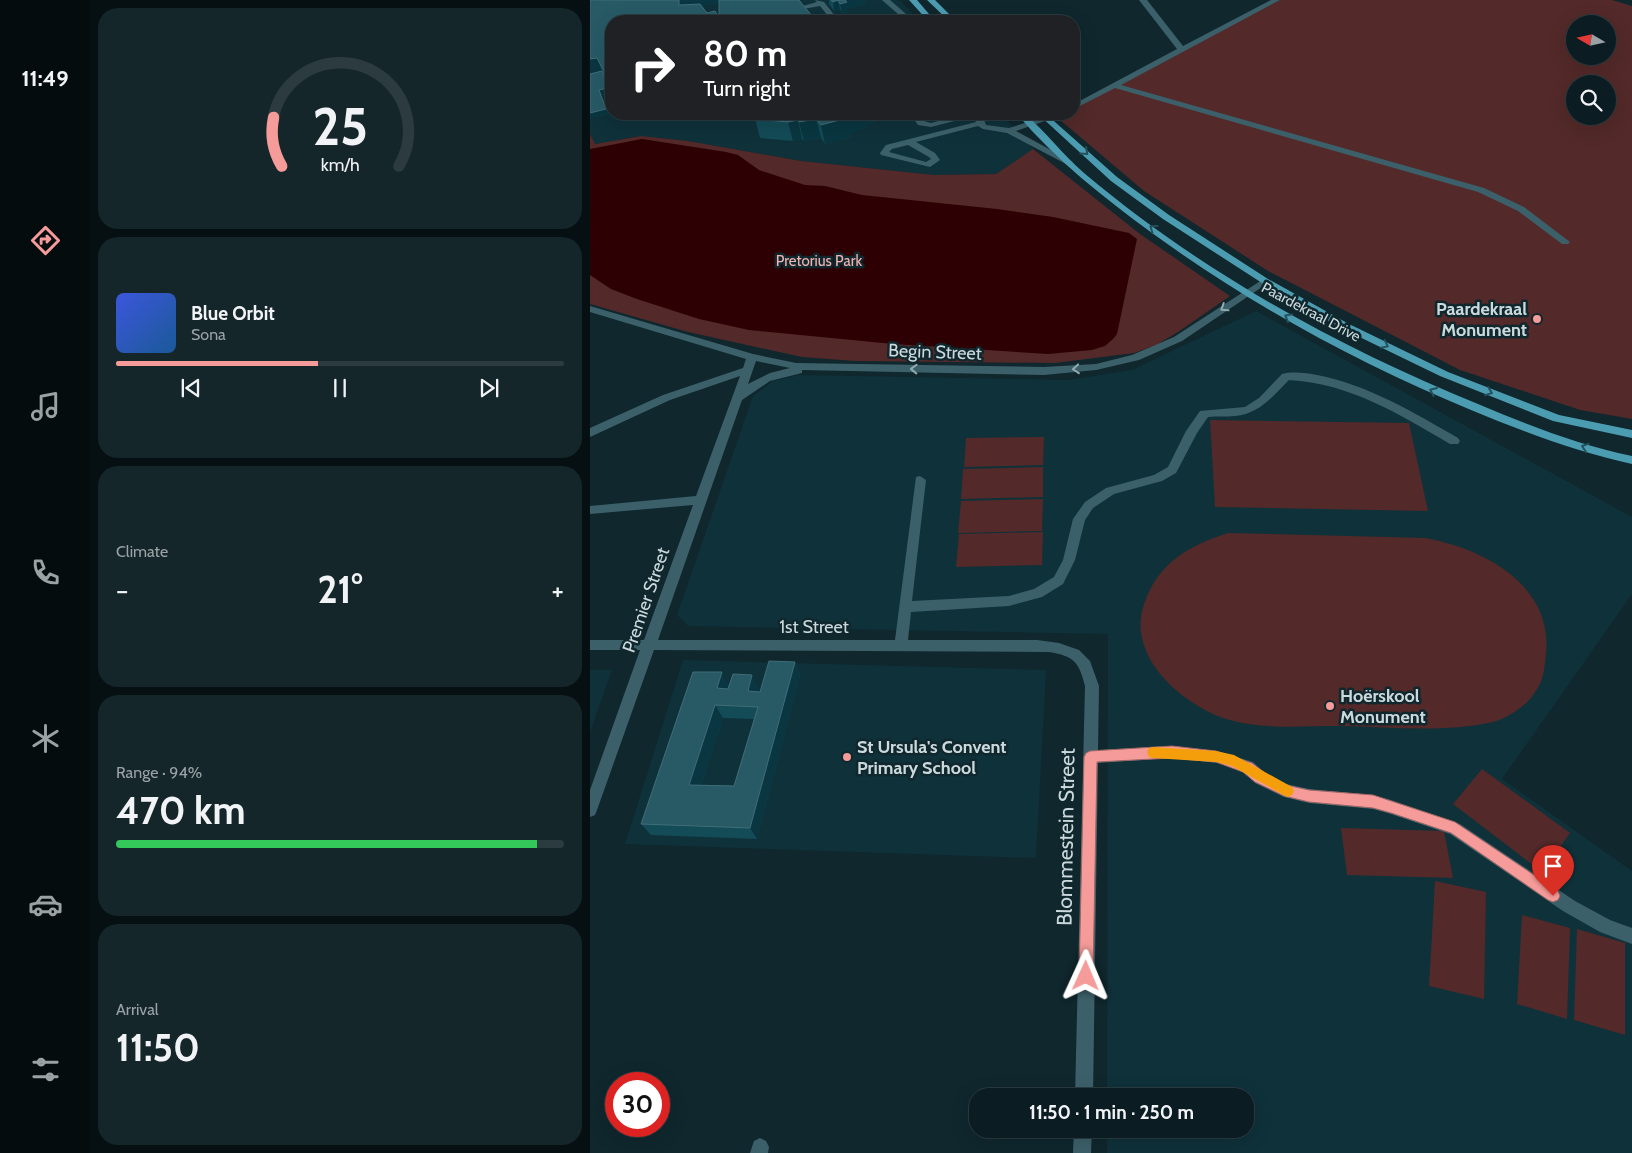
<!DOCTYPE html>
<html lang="en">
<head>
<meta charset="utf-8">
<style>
  :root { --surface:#0b1d22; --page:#14262a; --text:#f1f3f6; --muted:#9aa2a5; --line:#2b3b40; --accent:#f59b99 }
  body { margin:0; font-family:Cabin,sans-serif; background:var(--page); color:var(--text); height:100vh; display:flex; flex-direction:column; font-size:19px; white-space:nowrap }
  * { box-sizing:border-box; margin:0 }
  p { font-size:16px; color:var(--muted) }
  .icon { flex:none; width:28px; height:28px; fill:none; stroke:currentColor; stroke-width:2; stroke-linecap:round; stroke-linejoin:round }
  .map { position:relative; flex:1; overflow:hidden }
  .drawer { display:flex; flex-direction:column; gap:8px; padding:8px; background:#061013; width:500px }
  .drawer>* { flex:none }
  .hud { position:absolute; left:15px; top:15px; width:475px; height:105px; border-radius:20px; box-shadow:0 5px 20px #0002,0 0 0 1px var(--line); background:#202124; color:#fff; overflow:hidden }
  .needle { width:32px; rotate:279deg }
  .fabs { position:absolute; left:976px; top:15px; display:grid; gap:10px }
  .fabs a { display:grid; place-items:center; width:50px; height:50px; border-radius:50%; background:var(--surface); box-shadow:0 5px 20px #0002,0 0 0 1px var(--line); font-size:25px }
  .speed { position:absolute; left:15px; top:1072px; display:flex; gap:10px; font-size:25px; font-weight:700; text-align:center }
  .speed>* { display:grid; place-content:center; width:65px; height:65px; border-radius:50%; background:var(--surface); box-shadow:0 5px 20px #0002,0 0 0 1px var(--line); line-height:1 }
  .speed .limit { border:8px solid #d22; background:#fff; color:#111 }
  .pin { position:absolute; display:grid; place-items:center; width:42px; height:42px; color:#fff; margin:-51px -21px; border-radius:50% 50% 50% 0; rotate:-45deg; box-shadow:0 0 5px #0007 }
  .pin .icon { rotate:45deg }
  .me { position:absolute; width:55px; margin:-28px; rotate:1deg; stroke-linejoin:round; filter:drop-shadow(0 0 4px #0008) }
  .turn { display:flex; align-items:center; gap:18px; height:105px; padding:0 15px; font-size:22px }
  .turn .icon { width:65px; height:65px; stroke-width:2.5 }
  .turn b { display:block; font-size:35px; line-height:42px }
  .big { font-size:38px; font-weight:700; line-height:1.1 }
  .drawer .tile { flex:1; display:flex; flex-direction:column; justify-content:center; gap:8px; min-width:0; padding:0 18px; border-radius:20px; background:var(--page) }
  .drawer .dial { align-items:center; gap:0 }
  .dial svg { height:130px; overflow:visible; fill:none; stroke:var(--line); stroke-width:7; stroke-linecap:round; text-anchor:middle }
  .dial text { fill:var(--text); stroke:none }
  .song { display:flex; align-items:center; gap:15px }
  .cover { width:60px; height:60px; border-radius:8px; background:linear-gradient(135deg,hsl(230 70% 55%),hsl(210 70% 35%)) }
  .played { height:5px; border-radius:2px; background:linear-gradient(90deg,var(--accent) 45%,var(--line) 45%) }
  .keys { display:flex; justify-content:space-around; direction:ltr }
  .heat { display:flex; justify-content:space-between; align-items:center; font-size:28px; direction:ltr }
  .charge { height:8px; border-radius:4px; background:linear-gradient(90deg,#34c759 94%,var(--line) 0) }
  .trip { position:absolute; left:379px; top:1088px; width:285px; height:50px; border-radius:20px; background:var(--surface); box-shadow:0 5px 20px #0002,0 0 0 1px var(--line); font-weight:700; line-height:50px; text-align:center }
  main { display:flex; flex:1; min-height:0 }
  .menu { display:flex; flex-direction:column; width:90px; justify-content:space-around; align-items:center; background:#040c0e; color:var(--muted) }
  .menu .icon { width:35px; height:35px }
  .menu .on { color:var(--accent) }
  .menu b { font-size:22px; color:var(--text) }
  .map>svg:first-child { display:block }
</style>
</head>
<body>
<main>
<nav class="menu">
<b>11:49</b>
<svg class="icon on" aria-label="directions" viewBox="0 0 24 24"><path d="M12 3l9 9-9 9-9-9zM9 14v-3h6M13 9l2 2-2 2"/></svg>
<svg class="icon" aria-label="music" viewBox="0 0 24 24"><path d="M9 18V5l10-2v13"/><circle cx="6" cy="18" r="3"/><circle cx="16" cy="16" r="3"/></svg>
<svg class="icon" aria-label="phone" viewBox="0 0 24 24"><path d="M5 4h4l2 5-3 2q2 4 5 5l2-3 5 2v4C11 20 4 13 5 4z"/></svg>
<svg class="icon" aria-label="climate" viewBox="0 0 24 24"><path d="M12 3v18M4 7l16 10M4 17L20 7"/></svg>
<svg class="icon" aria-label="car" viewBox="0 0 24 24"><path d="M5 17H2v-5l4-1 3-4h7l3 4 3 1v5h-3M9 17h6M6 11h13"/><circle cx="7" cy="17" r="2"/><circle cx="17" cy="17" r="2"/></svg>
<svg class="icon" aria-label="filters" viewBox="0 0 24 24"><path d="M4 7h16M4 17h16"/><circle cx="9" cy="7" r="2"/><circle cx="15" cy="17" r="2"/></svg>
</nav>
<section class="drawer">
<div class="tile dial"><svg viewBox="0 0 100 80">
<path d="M14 69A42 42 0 1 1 86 69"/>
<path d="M14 69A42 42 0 0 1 9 39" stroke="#f59b99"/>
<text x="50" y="56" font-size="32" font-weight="700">25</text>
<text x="50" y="72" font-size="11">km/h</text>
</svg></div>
<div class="tile">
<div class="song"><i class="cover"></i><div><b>Blue Orbit</b><p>Sona</p></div></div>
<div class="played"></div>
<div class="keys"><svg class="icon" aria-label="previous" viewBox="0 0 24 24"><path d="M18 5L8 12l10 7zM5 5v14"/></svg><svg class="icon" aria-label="pause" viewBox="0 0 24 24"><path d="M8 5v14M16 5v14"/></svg><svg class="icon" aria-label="next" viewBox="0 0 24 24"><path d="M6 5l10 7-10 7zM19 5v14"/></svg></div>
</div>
<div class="tile"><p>Climate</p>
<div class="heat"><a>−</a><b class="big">21°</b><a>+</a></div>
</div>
<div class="tile"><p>Range · 94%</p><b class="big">470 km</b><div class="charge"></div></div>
<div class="tile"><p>Arrival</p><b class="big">11:50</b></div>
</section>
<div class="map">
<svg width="1042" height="1153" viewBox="0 0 1042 1153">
  <rect width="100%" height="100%" fill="#0f272d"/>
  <!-- built -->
  <g fill="#0f313a">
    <path d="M0,0H306L311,1L329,21H21V114H411L443,149L406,174L344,175L211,161L98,141L51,136L5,144L0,134Z"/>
    <path d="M666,311L1042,517V594L912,779L1042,871V1153H517V1129H655V1096H517L518,634L98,626L87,615L163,396L183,381L209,375L478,380L542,370Z"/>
    <path d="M93,660L456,670L446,858L35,844Z"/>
    <path d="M0,670H22L0,732Z"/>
  </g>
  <!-- green -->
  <g fill="#532929" fill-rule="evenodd">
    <path d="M690,0H1022L1042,6V419L990,410L870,370L678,271L554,191L463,114H484V104ZM985,24H1018V56H985ZM985,84H1018V116H985Z"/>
    <path d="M0,134L5,144L51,136L98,141L211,161L344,175L406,174L443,149L550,234L640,296L588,332L566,345L544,353L465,363L265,361L212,357L98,332L0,304Z"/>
    <path d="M620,420L819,423L838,511L625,507Z"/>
    <path d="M454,437L453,465L374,467L376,438Z"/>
    <path d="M453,467V497L371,499L373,469Z"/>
    <path d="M453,499L452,531L368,533L371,501Z"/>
    <path d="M453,532L452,565L366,567L369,534Z"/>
    <path d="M638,533L835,538C893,548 963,585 956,653C954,672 954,680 943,695C936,706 916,719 903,722C854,733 801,727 751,726C713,726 672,730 636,719C591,704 536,656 554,604C568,563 598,546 638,533Z"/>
    <path d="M892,769L980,833L952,872L863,804Z"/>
    <path d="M751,828L854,831L863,878L757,875Z"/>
    <path d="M845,881L896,892L894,999L839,986Z"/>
    <path d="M932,915L980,928L977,1019L927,1004Z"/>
    <path d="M987,929L1035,943V1035L984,1020Z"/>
  </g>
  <!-- water -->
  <path fill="#2d0003" d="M52,139L136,152L148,155L169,170L215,185L235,186L272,195L407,209L463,217L539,233L547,239L527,334L523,339L515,346L502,350L458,354L303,344L159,330L109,319L47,299L21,289L0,275V149Z"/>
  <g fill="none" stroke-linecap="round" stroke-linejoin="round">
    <!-- minor -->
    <g fill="#3c606a" fill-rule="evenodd">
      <path d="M225,0L234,2L249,21H242L230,6L213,9L209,7L227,2Z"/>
      <path d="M292,0H300L324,21H316L311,17L295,21H284L308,14Z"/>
      <path d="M549,0H557L593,46L681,0H690L531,85L894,188L934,207L980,242L978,244H972L928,211L888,192L525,88L484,109V104L587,49Z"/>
      <path d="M417,17L427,21H401L402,19Z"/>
      <path d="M320,114H328L334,121L341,123L375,114H392L396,125L419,128L464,114H475L426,131L483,162L476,164L417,133L393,129L388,126L326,142L345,153L350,160L340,167L291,155L290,153L296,145L386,122L384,116L341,127L328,125ZM318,145L339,157L341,159L336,162L299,152L302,149Z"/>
      <path d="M675,278L680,281L678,283L592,341L549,360L506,370L454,375L212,370V373L180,381L152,400L68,640H305L326,477L330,476L336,480L322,601L419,596L444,589L464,577L473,560L483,519L495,502L516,488L564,475L578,467L596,431L610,411L655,407L669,398L692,374C703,371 716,373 727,375C778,385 823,412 868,438L870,441L868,444H860C809,414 759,383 699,380C683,396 669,414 645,416C636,417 627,416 618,417L607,433L586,473L572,481L524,494L503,508L495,520L485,560L473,584L452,597L419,606L321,612L318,640H447L469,643L489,650L500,661L509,686L508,750L582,746L627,751L663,762L675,773L696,784L719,789L783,795L801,800L870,824L985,901L1020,920L1042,928V944L1010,932L973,911L860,834L801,814L783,809L719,803L694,797L665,783L653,772L627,763L582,758L508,763L503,1096H485L495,686C489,662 484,656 459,652L64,650L7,810L5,815L0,817V790L50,650H0V640H54L103,505L0,514V506L106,496L150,376L80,400L0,437V428L73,395L153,368L156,359L0,312V306L163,354L206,363L454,367L506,364L542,355L584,337ZM166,361L200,368L180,373L158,384Z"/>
      <path d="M484,1129H502L501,1153H483Z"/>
      <path d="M170,1138L176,1141L179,1147L178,1153H160L164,1141Z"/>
    </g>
    <!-- major -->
    <g fill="#4c9cb1" fill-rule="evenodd">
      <path d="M319,0H327L345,21H338Z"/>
      <path d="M337,0H345L366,21H359Z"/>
      <path d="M427,114H435C456,132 473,155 494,173C610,271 748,347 888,404C938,425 989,445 1042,456V464C987,452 934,432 881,410C769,364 661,305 562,233C514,198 466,160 427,114Z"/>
      <path d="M448,114H456L527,177L579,215L678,279L759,324L858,372L969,415L1042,430V438L963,421L850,376L751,328L672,283L573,219L521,181Z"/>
    </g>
  </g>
  <!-- wall -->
  <g fill="#134b57" fill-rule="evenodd">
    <path d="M0,0H209L226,21H21V92L11,95L18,114L0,118ZM129,3V18L117,13L111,6L114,5Z"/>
    <path d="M239,0H276V4L258,8V12L252,13L250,9L244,11L239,4Z"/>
    <path d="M161,114H302V116L275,125L276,128L260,133L261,137L235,144L231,138L214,141L212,139L203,141L170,138L165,119L175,115L163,117Z"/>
    <path d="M342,114H369L347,121Z"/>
    <path d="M205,662L210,675L167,839L61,835L51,824L103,672L139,685L169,688L168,691L170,692ZM133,718L164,719L144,786L111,785Z"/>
  </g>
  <!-- shaded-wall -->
  <g fill="#093640">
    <path d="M89,0H135V2L114,5L94,13L89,5Z"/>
    <path d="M248,0L250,9L244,11L243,2Z"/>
    <path d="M255,0H276V4L258,8V12L252,13L250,4Z"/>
    <path d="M7,58L14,76L0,79V59Z"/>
    <path d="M21,87V92L11,95L18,114L0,118V113L9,90Z"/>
    <path d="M34,114H43L35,116Z"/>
    <path d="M48,114H75L51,120Z"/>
    <path d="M162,114H174L163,117Z"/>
    <path d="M254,114H302V116L275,125L276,128L260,133L261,137L235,144L231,125Z"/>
    <path d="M346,114H369L347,121Z"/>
    <path d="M226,119L231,138L214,141L209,122Z"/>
    <path d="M208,120L212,139L203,141L198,122Z"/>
    <path d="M205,662L210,675L167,839L160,828Z"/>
    <path d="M132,672L139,685L134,701L127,688Z"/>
    <path d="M162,675L169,688L165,704L158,691Z"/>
    <path d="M125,705L133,718L107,797L99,785Z"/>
  </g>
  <!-- building -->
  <g fill="#275a65" stroke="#406e78" fill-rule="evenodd">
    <path d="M0,0H89V5L110,4L117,13L125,11L131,21H21V85L7,58L0,59Z"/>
    <path d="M129,0H209L226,21H131L129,18Z"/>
    <path d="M241,0H255L257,2L250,4L248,0L243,2Z"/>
    <path d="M12,71L21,87L9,90L16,109L0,113V74Z"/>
    <path d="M178,114H256H254L257,118L231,125L226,119L209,122L208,120L198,122L165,119Z"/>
    <path d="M179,661L205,662L160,828L51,824L103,672H132L127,688L138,689L143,674L162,675L158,691L170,692ZM125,705L168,707L144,786L99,785Z"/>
  </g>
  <!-- one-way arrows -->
  <defs><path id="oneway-chevron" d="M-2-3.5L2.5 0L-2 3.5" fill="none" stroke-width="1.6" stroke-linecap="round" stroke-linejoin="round" transform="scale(1.25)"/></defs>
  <g stroke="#24505b">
    <use href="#oneway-chevron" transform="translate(495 152) rotate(42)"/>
    <use href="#oneway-chevron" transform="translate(563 228) rotate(-144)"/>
    <use href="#oneway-chevron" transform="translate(698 317) rotate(-151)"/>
    <use href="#oneway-chevron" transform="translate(795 345) rotate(26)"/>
    <use href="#oneway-chevron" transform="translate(843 391) rotate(-156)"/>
    <use href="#oneway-chevron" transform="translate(899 392) rotate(21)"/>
    <use href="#oneway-chevron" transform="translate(995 447) rotate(-161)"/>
  </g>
  <g stroke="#92a9af">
    <use href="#oneway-chevron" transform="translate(634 308) rotate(147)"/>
    <use href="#oneway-chevron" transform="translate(324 369) rotate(-178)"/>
    <use href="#oneway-chevron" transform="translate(486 369) rotate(175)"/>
  </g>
  <!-- route -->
  <path fill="#f59b99" stroke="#9f6563" d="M582,746L626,751L662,763L675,773L696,785L719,790L783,795L865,822L968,891L970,896L968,900L963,902L958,900L861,833L801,813L783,808L719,802L694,796L665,782L653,772L626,762L582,758L507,762L503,976L501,981L496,984L491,981L489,976L494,757L496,753L500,751Z"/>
  <!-- slow -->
  <path fill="#f59e0b" d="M563,747L626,751L644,755L702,787L704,791L702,795L697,797L642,766L626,762L563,758L559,757L557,752L559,748Z"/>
  <!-- markers -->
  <g fill="#f59b99" stroke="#0f272d" stroke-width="2">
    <circle cx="947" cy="319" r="5"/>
    <circle cx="740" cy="706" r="5"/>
    <circle cx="257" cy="757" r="5"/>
  </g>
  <g text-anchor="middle" stroke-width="5" stroke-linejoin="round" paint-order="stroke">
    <!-- far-park labels -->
    <g font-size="15" fill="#f4b2b0" stroke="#0f272d">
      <text x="229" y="266">Pretorius Park</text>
    </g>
    <!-- far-street labels -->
    <g font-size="15" fill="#cbd9dd" stroke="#0f272d">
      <text transform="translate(721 312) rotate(28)" y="5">Paardekraal Drive</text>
    </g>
    <!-- poi labels -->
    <g font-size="18" font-weight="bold" fill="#cbd9dd" stroke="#0f272d" text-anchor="start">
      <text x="937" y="315" text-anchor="end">Paardekraal<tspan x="937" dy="21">Monument</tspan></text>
      <text x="750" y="702">Hoërskool<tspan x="750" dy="21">Monument</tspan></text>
      <text x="267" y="753">St Ursula's Convent<tspan x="267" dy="21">Primary School</tspan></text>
    </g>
    <!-- street labels -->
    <g font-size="18" fill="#cbd9dd" stroke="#0f272d">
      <text transform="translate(345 352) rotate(2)" y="6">Begin Street</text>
      <text transform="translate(56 600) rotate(-71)" y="6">Premier Street</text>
      <text x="224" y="633">1st Street</text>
    </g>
    <!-- near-street labels -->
    <g font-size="21" fill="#cbd9dd" stroke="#0f272d">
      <text transform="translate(476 837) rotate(-89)" y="7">Blommestein Street</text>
    </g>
  </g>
</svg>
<div class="fabs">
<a><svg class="needle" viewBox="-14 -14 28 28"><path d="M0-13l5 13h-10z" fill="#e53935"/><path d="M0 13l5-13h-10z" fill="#9aa2a5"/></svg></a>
<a><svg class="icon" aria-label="search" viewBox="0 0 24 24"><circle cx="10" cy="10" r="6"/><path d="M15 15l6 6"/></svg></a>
</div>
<div class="speed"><div class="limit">30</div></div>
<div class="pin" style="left:963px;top:896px;background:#d93025"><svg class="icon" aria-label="arrive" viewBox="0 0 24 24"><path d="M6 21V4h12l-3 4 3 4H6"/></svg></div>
<svg class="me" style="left:496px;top:976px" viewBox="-20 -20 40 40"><path d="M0-17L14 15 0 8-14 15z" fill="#f59b99" stroke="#fff" stroke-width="4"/></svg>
<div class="trip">11:50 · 1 min · 250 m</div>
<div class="hud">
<div class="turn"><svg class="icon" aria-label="right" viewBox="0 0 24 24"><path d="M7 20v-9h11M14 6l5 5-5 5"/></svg><div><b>80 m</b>Turn right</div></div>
</div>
</div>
</main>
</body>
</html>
